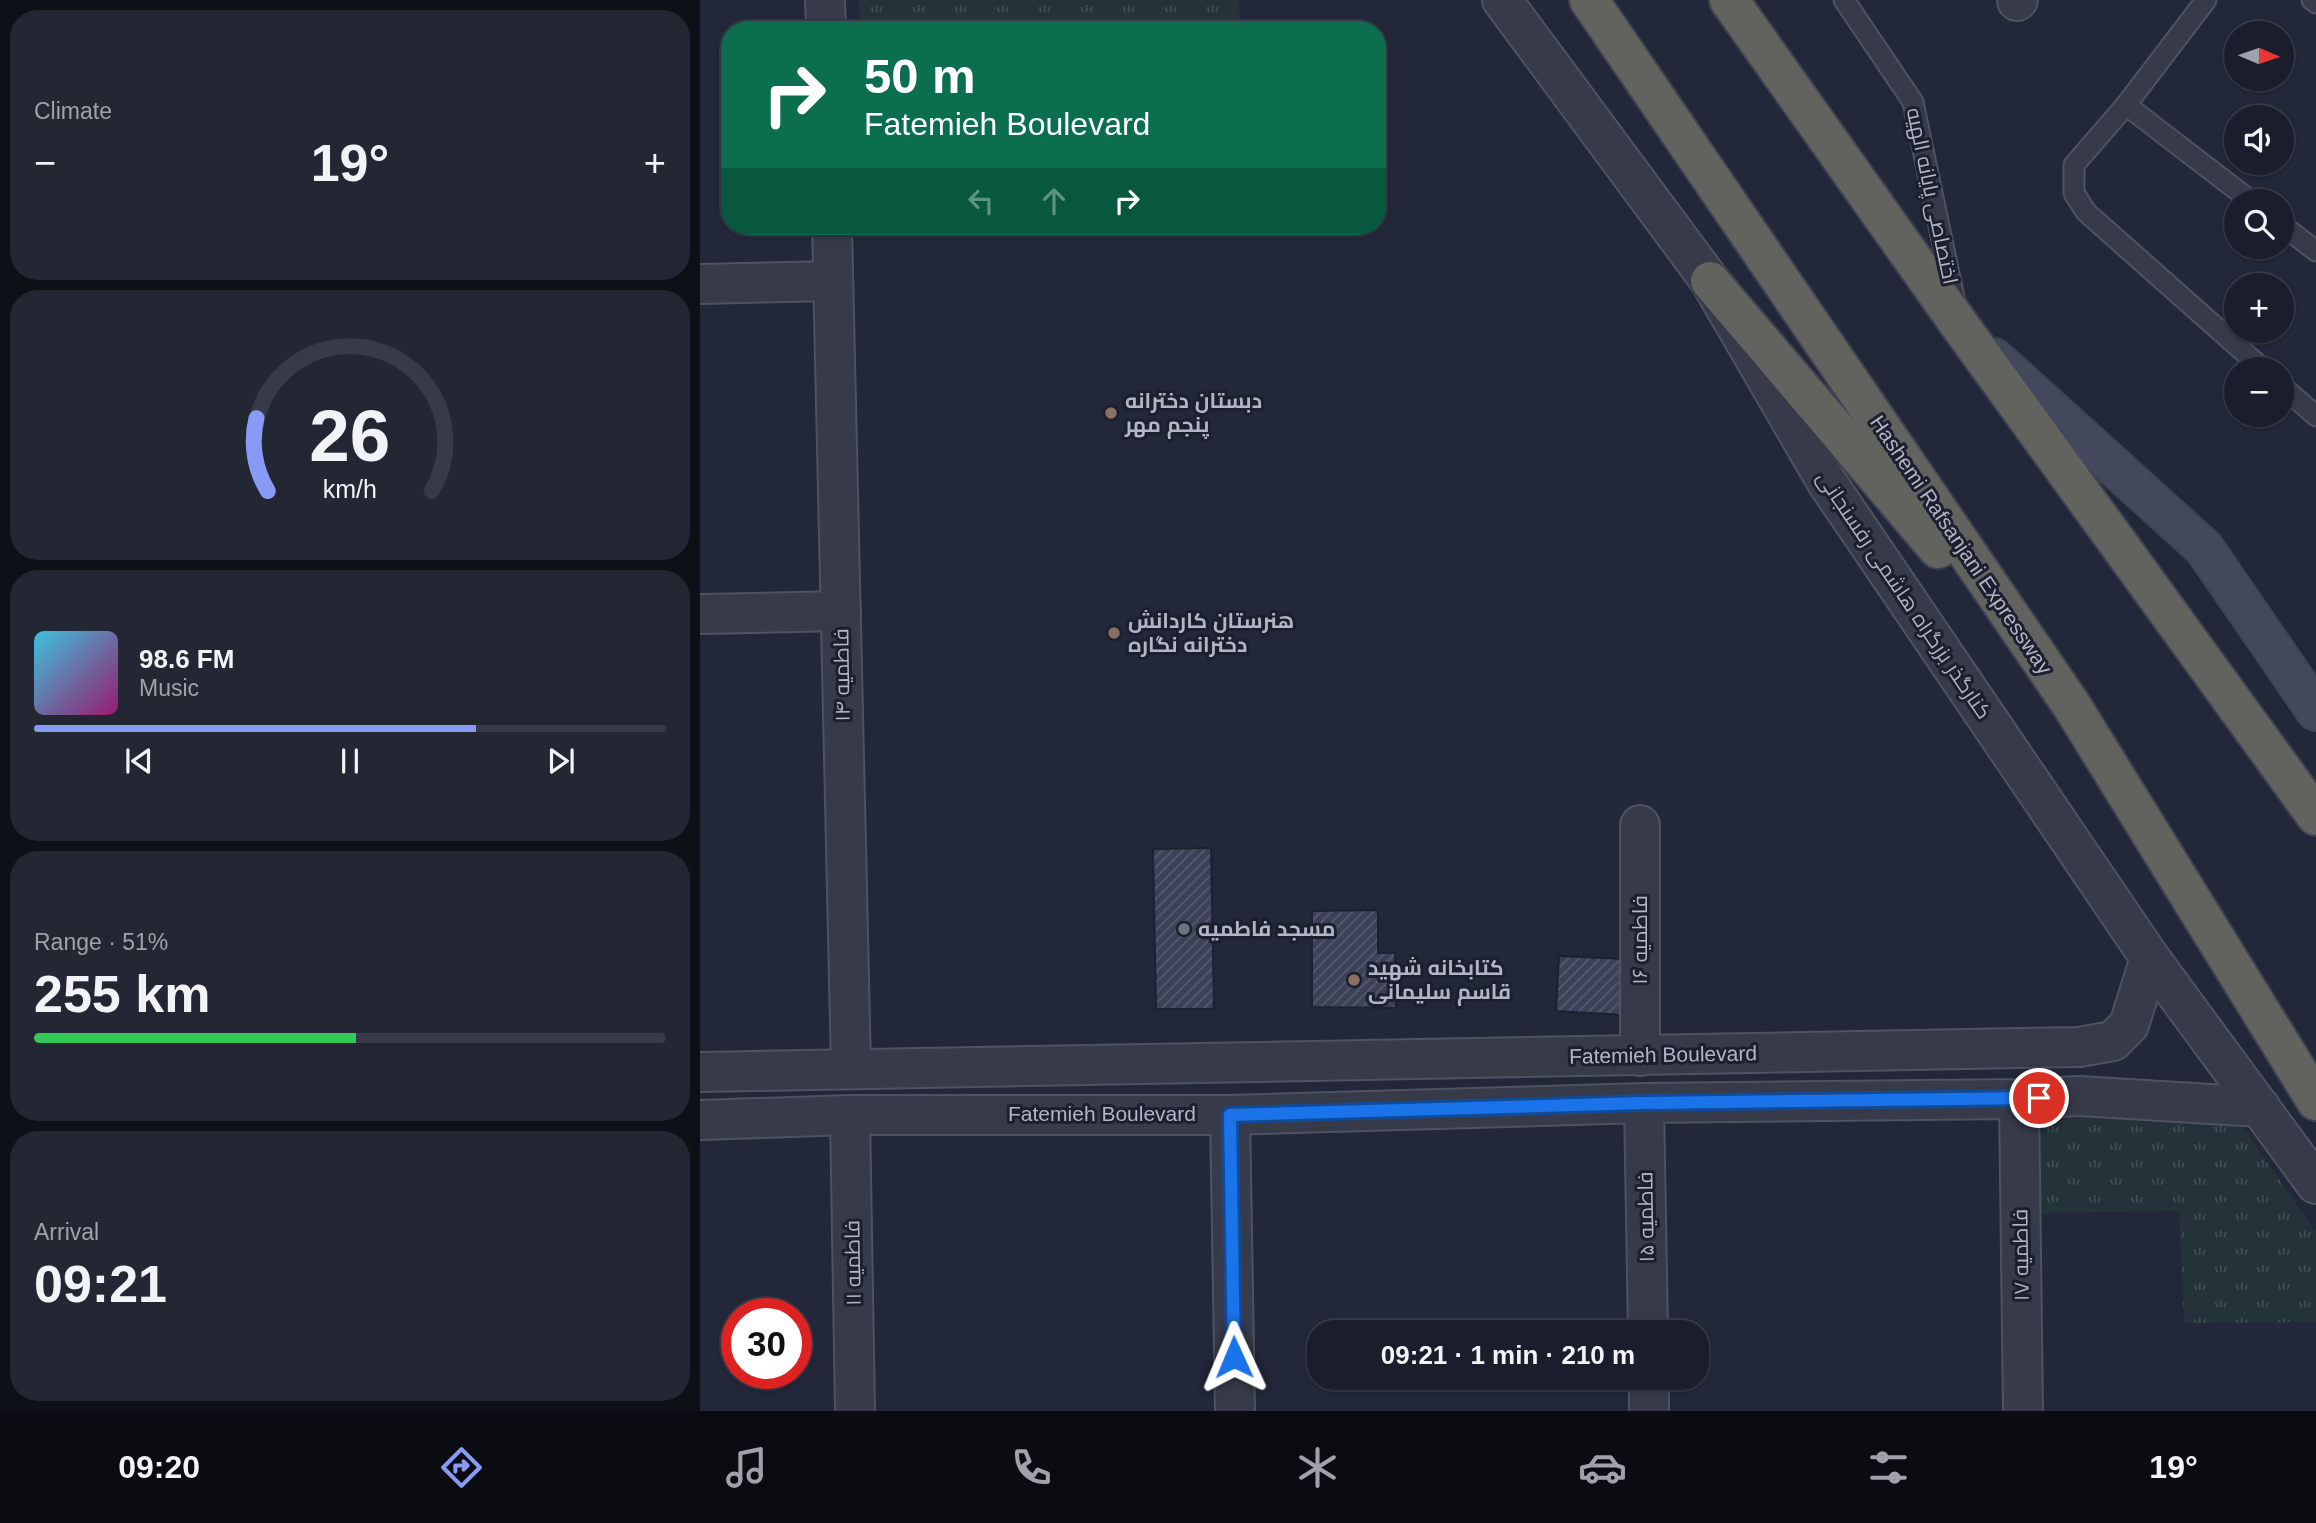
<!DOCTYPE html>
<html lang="en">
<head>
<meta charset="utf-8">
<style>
  :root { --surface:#1a1d2b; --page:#232633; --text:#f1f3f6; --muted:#9fa2a9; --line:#383b47; --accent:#889bf4 }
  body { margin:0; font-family:Helvetica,Cairo,sans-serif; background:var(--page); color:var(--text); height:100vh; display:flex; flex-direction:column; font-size:26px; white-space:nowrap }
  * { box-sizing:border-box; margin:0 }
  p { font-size:23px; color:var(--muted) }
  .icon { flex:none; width:38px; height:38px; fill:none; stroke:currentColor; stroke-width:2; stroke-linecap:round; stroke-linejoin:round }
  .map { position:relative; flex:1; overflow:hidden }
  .details { display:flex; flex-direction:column; gap:10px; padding:10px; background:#0e1018; width:700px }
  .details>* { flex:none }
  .hud { position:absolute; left:21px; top:21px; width:665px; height:214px; border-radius:28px; box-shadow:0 2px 5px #0004,0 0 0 2px var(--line); background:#0b6e4f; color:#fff; overflow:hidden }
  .needle { width:46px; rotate:92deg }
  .controls { position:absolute; left:1524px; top:21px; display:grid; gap:14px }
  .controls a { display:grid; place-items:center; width:70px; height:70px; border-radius:50%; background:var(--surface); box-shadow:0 2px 5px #0004,0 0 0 2px var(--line); font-size:35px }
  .speed { position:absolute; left:21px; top:1298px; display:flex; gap:14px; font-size:35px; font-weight:700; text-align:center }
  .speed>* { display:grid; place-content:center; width:91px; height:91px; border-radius:50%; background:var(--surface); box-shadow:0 2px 5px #0004,0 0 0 2px var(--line); line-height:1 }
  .speed .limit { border:10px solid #d22; background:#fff; color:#111 }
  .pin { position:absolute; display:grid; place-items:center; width:60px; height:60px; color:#fff; margin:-30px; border:4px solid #fff; border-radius:50%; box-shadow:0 2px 7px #0007 }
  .me { position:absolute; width:77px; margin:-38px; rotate:359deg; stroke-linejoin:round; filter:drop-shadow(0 0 5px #0008) }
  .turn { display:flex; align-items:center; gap:24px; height:147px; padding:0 28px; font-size:32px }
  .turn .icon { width:91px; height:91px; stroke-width:2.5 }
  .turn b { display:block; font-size:49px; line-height:60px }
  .lanes { display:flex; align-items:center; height:66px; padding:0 28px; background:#0003; justify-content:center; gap:35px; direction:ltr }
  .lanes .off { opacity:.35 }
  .big { font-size:52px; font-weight:600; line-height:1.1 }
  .details .widget { flex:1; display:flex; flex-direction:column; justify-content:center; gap:10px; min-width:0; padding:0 24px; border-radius:28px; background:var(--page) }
  .details .dial { align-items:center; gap:0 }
  .dial svg { height:182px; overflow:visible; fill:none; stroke:var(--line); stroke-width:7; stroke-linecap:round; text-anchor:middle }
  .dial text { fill:var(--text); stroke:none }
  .song { display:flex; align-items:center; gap:21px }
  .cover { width:84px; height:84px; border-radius:10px; background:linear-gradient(135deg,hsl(190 70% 55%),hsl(320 70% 35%)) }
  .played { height:7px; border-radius:4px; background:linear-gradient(90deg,var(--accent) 70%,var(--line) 70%) }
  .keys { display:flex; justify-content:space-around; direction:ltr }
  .heat { display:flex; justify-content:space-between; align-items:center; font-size:38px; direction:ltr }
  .charge { height:10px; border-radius:5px; background:linear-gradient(90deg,#34c759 51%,var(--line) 0) }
  .trip { position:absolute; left:607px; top:1320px; width:402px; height:70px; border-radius:28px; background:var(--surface); box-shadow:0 2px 5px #0004,0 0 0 2px var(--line); font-weight:600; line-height:70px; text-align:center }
  .tabs { display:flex; height:112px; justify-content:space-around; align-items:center; background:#0a0c11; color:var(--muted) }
  .tabs .icon { width:49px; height:49px }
  .tabs .on { color:var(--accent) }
  .tabs b { font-size:32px; color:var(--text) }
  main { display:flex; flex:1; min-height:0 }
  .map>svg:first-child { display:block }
</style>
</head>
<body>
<main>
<section class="details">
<div class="widget"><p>Climate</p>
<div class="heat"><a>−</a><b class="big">19°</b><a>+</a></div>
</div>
<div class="widget dial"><svg viewBox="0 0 100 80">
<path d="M14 69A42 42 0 1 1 86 69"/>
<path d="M14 69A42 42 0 0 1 9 37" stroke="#889bf4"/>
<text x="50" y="56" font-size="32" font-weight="700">26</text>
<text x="50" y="72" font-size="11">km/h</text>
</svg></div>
<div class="widget">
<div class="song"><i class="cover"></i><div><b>98.6 FM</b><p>Music</p></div></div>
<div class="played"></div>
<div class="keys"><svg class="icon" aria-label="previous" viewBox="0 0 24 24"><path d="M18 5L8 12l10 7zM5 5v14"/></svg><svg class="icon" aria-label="pause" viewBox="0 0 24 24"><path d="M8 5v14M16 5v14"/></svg><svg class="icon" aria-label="next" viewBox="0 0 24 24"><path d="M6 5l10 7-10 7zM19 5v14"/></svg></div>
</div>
<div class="widget"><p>Range · 51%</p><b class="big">255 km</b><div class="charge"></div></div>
<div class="widget"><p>Arrival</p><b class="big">09:21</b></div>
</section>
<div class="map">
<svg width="1616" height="1411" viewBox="0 0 1616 1411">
  <defs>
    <pattern id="park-tufts" width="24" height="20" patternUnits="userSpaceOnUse" patternTransform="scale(1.75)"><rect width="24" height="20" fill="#24333a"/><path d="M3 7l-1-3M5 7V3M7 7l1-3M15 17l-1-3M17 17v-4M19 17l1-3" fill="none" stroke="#414e55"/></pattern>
    <pattern id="building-hatch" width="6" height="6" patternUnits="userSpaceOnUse" patternTransform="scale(1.75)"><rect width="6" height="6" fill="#3c4157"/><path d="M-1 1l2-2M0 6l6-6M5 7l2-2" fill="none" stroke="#565a6e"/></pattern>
  </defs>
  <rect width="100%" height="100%" fill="#222739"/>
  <!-- park -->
  <g fill="url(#park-tufts)">
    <path d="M159,0H539L540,30H160Z"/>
    <path d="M1340,1117L1539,1122L1616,1232V1322L1484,1323L1479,1211L1341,1213Z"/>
  </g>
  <!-- building -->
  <g fill="url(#building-hatch)" stroke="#1d2130" stroke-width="2">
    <path d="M511,848L514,1009H456L453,849Z"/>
    <path d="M678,910V953H695L696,1008L612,1007V911Z"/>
    <path d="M859,956L926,959L924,1015L856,1011Z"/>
  </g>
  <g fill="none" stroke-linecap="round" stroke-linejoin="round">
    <!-- service casing -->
    <g stroke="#4e5261" stroke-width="23">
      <g id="service">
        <path d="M1144,0L1213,102L1255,302"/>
        <path d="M1506,0L1426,105L1374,165V193L1386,212L1563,369"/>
        <path d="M1612,0L1616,3"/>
        <path d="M1426,105L1551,201"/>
        <path d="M1582,225L1616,251"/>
        <path d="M1582,386L1616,416"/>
      </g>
    </g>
    <!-- minor casing -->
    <g stroke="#4e5261" stroke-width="42">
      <g id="minor">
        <path d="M125,0L126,30"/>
        <path d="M1317,1L1318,0"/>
        <path d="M132,226L151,1068"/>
        <path d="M0,284L133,281"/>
        <path d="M0,614L141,611"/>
        <path d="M940,825V1056"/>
        <path d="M1319,1099L1323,1411"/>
        <path d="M944,1103L948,1332"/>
        <path d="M150,1115L155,1411"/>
        <path d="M530,1115L535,1411"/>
        <path d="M949,1377V1411"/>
      </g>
    </g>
    <!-- tertiary casing -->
    <g stroke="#4e5261" stroke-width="42">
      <g id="tertiary">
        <path d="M802,0L1010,281L1126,481L1450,958L1616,1184"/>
        <path d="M0,1072L1379,1047L1413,1041L1429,1025L1450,958"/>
        <path d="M0,1120L150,1115H530L944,1103L1319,1099L1379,1096L1560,1107"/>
      </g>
    </g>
    <!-- secondary casing -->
    <g stroke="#3f4353" stroke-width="42">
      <path id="secondary" d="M1294,358L1504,548L1616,711"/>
    </g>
    <!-- trunk casing -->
    <g stroke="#3e4251" stroke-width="42">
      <g id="trunk">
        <path d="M889,0L1372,706L1616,1101"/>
        <path d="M1029,0L1261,327L1616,816"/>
        <path d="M1010,281L1238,549"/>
      </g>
    </g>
    <!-- service -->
    <use href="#service" stroke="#363a49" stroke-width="19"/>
    <!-- minor -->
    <use href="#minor" stroke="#363a49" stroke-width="38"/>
    <!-- tertiary -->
    <use href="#tertiary" stroke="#363a49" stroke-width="38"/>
    <!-- secondary -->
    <use href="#secondary" stroke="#44485c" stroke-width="38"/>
    <!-- trunk -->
    <use href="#trunk" stroke="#62625e" stroke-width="38"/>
  </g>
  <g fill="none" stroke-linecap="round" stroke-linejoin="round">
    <!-- route casing -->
    <g stroke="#114b97" stroke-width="18">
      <path id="route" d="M534,1357L530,1115L944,1103L1339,1098"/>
    </g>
    <!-- route -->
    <use href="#route" stroke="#1a73e8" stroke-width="12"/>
  </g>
  <!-- markers -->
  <g fill="#8d6e63" stroke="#1b1f2e" stroke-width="2.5">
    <circle cx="411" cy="413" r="7"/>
    <circle cx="414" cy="633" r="7"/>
    <circle cx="654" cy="980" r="7"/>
  </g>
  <circle fill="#6b7280" stroke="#1b1f2e" stroke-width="2.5" cx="484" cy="929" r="7"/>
  <g text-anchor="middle" stroke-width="6" stroke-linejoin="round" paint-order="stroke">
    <!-- street labels -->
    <g font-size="21" fill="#b1b5c6" stroke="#1b1f2e">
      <text transform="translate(1232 196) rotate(78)" y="7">اختصاصی پایانه الهیه</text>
      <text transform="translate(1261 545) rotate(56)" y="7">Hashemi Rafsanjani Expressway</text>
      <text transform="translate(1204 595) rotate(56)" y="7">کنارگذر بزرگراه هاشمی رفسنجانی</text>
      <text transform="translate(142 675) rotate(-91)" y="7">فاطمیه ۱۴</text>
      <text transform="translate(940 940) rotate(-90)" y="7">فاطمیه ۱۶</text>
      <text transform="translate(963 1055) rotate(-1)" y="7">Fatemieh Boulevard</text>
      <text x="402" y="1121">Fatemieh Boulevard</text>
      <text transform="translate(946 1217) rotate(-91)" y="7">فاطمیه ۱۵</text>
      <text transform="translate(1321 1255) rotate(-91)" y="7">فاطمیه ۱۷</text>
      <text transform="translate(153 1263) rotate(-91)" y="7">فاطمیه ۱۱</text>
    </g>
    <!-- poi labels -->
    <g font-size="21" font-weight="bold" fill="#b1b5c6" stroke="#1b1f2e" text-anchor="start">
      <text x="425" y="408">دبستان دخترانه<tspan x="425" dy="24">پنجم مهر</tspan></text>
      <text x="428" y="628">هنرستان کاردانش<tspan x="428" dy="24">دخترانه نگاره</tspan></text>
      <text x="498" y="936">مسجد فاطمیه</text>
      <text x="668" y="975">کتابخانه شهید<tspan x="668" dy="24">قاسم سلیمانی</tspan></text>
    </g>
  </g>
</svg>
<div class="controls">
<a><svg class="needle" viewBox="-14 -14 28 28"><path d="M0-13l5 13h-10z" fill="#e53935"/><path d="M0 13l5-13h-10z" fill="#9fa2a9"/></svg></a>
<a><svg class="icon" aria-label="sound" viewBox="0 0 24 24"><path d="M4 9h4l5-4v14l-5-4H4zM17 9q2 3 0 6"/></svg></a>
<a><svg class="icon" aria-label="search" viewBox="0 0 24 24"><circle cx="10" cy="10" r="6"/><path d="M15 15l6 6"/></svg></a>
<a>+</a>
<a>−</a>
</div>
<div class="speed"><div class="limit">30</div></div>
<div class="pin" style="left:1339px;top:1098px;background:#d93025"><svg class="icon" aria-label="arrive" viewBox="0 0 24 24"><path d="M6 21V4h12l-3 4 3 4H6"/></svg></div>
<svg class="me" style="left:534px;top:1357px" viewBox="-20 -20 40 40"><path d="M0-17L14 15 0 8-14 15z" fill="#1a73e8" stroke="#fff" stroke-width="4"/></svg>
<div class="trip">09:21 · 1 min · 210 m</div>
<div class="hud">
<div class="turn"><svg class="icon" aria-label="right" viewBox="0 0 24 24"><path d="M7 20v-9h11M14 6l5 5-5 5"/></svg><div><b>50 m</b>Fatemieh Boulevard</div></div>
<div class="lanes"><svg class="icon off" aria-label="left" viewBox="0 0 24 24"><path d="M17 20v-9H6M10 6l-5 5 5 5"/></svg><svg class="icon off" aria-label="ahead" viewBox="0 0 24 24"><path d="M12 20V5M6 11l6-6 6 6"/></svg><svg class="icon" aria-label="right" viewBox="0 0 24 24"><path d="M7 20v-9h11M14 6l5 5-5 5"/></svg></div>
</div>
</div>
</main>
<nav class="tabs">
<b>09:20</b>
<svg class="icon on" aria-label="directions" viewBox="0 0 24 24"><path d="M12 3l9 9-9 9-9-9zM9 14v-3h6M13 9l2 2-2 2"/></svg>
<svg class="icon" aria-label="music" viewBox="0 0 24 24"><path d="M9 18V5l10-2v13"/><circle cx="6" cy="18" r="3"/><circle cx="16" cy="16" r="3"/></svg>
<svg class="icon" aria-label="phone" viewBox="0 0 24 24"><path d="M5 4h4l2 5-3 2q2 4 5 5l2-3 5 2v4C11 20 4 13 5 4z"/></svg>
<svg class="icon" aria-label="climate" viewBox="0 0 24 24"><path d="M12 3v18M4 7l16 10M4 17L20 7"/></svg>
<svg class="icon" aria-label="car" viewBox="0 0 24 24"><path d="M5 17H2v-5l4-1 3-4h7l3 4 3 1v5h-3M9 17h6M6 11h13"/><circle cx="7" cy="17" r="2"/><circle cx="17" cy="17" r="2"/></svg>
<svg class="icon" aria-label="filters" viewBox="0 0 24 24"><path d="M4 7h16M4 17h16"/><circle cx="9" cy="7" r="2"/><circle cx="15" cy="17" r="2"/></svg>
<b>19°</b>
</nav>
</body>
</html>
